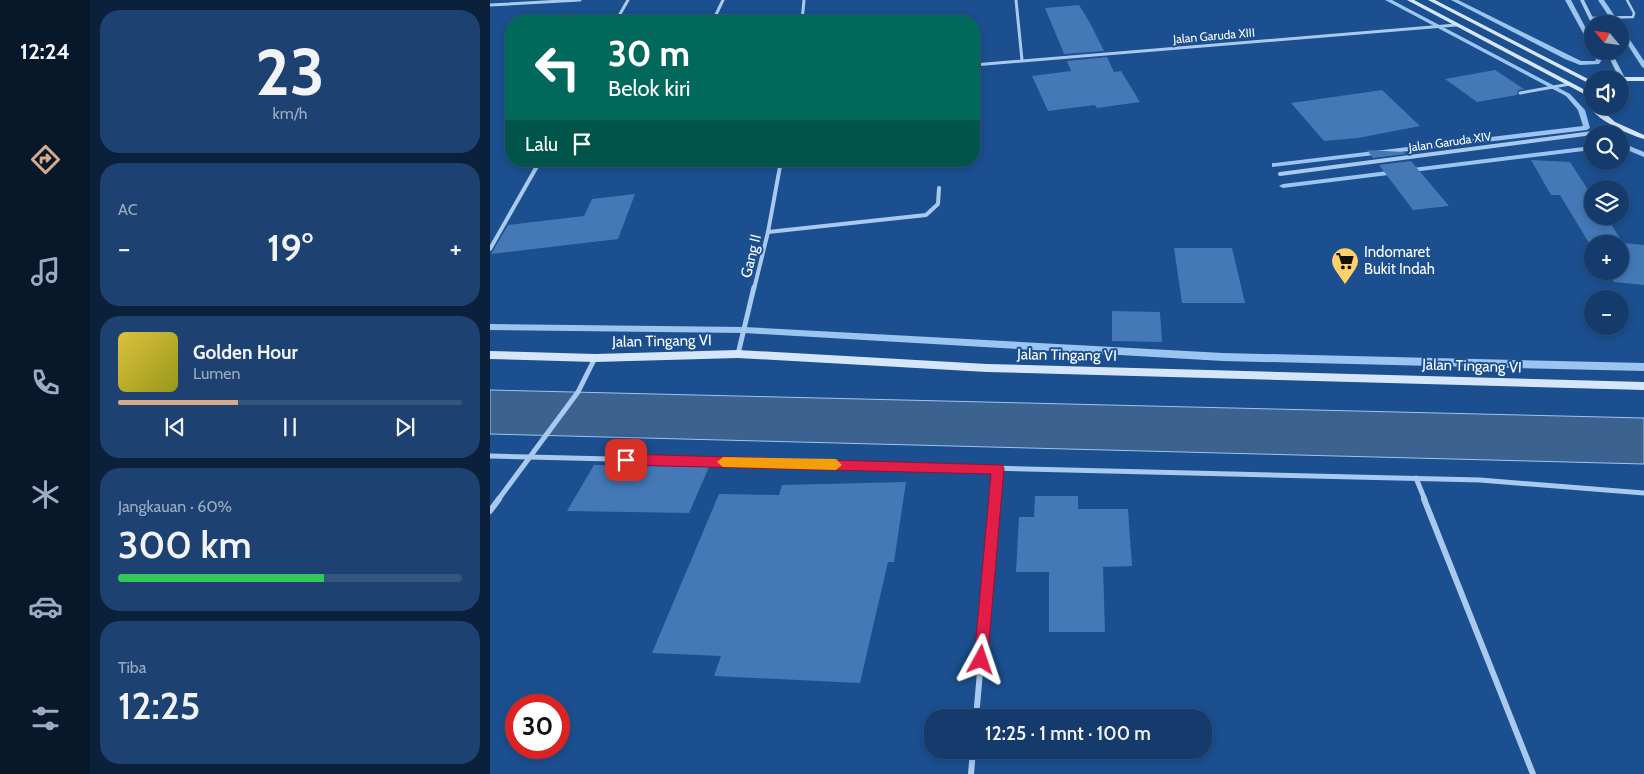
<!DOCTYPE html>
<html lang="id">
<head>
<meta charset="utf-8">
<style>
  :root { --surface:#143b6b; --page:#1d4271; --text:#f1f3f6; --muted:#9dadc1; --line:#33557e; --accent:#d6ab8b }
  body { margin:0; font-family:Cabin,sans-serif; background:var(--page); color:var(--text); height:100vh; display:flex; flex-direction:column; font-size:19px; white-space:nowrap }
  * { box-sizing:border-box; margin:0 }
  p { font-size:16px; color:var(--muted) }
  .icon { flex:none; width:28px; height:28px; fill:none; stroke:currentColor; stroke-width:2; stroke-linecap:round; stroke-linejoin:round }
  .map { position:relative; flex:1; overflow:hidden }
  .details { display:flex; flex-direction:column; gap:10px; padding:10px; background:#0b203b; width:400px }
  .details>* { flex:none }
  .hud { position:absolute; left:15px; top:15px; width:475px; height:152px; border-radius:20px; box-shadow:0 2px 8px #0003,0 0 0 1px var(--line); background:#00695c; color:#fff; overflow:hidden }
  .needle { width:32px; rotate:299deg }
  .buttons { position:absolute; left:1094px; top:15px; display:grid; gap:10px }
  .buttons a { display:grid; place-items:center; width:45px; height:45px; border-radius:50%; background:var(--surface); box-shadow:0 2px 8px #0003,0 0 0 1px var(--line); font-size:25px }
  .speed { position:absolute; left:15px; top:694px; display:flex; gap:10px; font-size:25px; font-weight:700; text-align:center }
  .speed>* { display:grid; place-content:center; width:65px; height:65px; border-radius:50%; background:var(--surface); box-shadow:0 2px 8px #0003,0 0 0 1px var(--line); line-height:1 }
  .speed .limit { border:8px solid #d22; background:#fff; color:#111 }
  .pin { position:absolute; display:grid; place-items:center; width:42px; height:42px; color:#fff; margin:-21px; border-radius:10px; box-shadow:0 2px 8px #0006 }
  .me { position:absolute; width:55px; margin:-28px; rotate:5deg; stroke-linejoin:round; filter:drop-shadow(0 0 4px #0008) }
  .turn { display:flex; align-items:center; gap:18px; height:105px; padding:0 20px; font-size:22px }
  .turn .icon { width:65px; height:65px; stroke-width:2.5 }
  .turn b { display:block; font-size:35px; line-height:42px }
  .then { display:flex; align-items:center; height:48px; padding:0 20px; background:#0003; gap:10px; font-size:19px }
  .big { font-size:38px; font-weight:600; line-height:1.1 }
  .details .tile { flex:1; display:flex; flex-direction:column; justify-content:center; gap:8px; min-width:0; padding:0 18px; border-radius:20px; background:var(--page) }
  .details .dial { align-items:center; gap:0 }
  .dial b { font-size:65px; line-height:1 }
  .song { display:flex; align-items:center; gap:15px }
  .cover { width:60px; height:60px; border-radius:8px; background:linear-gradient(135deg,hsl(50 70% 55%),hsl(60 70% 35%)) }
  .played { height:5px; border-radius:2px; background:linear-gradient(90deg,var(--accent) 35%,var(--line) 35%) }
  .keys { display:flex; justify-content:space-around; direction:ltr }
  .heat { display:flex; justify-content:space-between; align-items:center; font-size:28px; direction:ltr }
  .charge { height:8px; border-radius:4px; background:linear-gradient(90deg,#34c759 60%,var(--line) 0) }
  .trip { position:absolute; left:434px; top:709px; width:288px; height:50px; border-radius:20px; background:var(--surface); box-shadow:0 2px 8px #0003,0 0 0 1px var(--line); font-weight:600; line-height:50px; text-align:center }
  main { display:flex; flex:1; min-height:0 }
  .menu { display:flex; flex-direction:column; width:90px; justify-content:space-around; align-items:center; background:#08182b; color:var(--muted) }
  .menu .icon { width:35px; height:35px }
  .menu .on { color:var(--accent) }
  .menu b { font-size:22px; color:var(--text) }
  .map>svg:first-child { display:block }
</style>
</head>
<body>
<main>
<nav class="menu">
<b>12:24</b>
<svg class="icon on" aria-label="directions" viewBox="0 0 24 24"><path d="M12 3l9 9-9 9-9-9zM9 14v-3h6M13 9l2 2-2 2"/></svg>
<svg class="icon" aria-label="music" viewBox="0 0 24 24"><path d="M9 18V5l10-2v13"/><circle cx="6" cy="18" r="3"/><circle cx="16" cy="16" r="3"/></svg>
<svg class="icon" aria-label="phone" viewBox="0 0 24 24"><path d="M5 4h4l2 5-3 2q2 4 5 5l2-3 5 2v4C11 20 4 13 5 4z"/></svg>
<svg class="icon" aria-label="climate" viewBox="0 0 24 24"><path d="M12 3v18M4 7l16 10M4 17L20 7"/></svg>
<svg class="icon" aria-label="car" viewBox="0 0 24 24"><path d="M5 17H2v-5l4-1 3-4h7l3 4 3 1v5h-3M9 17h6M6 11h13"/><circle cx="7" cy="17" r="2"/><circle cx="17" cy="17" r="2"/></svg>
<svg class="icon" aria-label="filters" viewBox="0 0 24 24"><path d="M4 7h16M4 17h16"/><circle cx="9" cy="7" r="2"/><circle cx="15" cy="17" r="2"/></svg>
</nav>
<section class="details">
<div class="tile dial"><b>23</b><p>km/h</p></div>
<div class="tile"><p>AC</p>
<div class="heat"><a>−</a><b class="big">19°</b><a>+</a></div>
</div>
<div class="tile">
<div class="song"><i class="cover"></i><div><b>Golden Hour</b><p>Lumen</p></div></div>
<div class="played"></div>
<div class="keys"><svg class="icon" aria-label="previous" viewBox="0 0 24 24"><path d="M18 5L8 12l10 7zM5 5v14"/></svg><svg class="icon" aria-label="pause" viewBox="0 0 24 24"><path d="M8 5v14M16 5v14"/></svg><svg class="icon" aria-label="next" viewBox="0 0 24 24"><path d="M6 5l10 7-10 7zM19 5v14"/></svg></div>
</div>
<div class="tile"><p>Jangkauan · 60%</p><b class="big">300 km</b><div class="charge"></div></div>
<div class="tile"><p>Tiba</p><b class="big">12:25</b></div>
</section>
<div class="map">
<svg width="1154" height="774" viewBox="0 0 1154 774">
  <rect width="100%" height="100%" fill="#1b4f8f"/>
  <!-- water -->
  <path fill="#3c6290" stroke="#9cc4f0" d="M0,390L1154,418V464L0,434Z"/>
  <g fill="none" stroke-linecap="round" stroke-linejoin="round">
    <!-- stream -->
    <g fill="#9cc4f0" fill-rule="evenodd">
      <path d="M895,0H902L1080,94L1095,110L1100,128L1097,130L782,167V163H785L1093,126L1088,110L1076,96Z"/>
      <path d="M961,0H968L1091,61H1105L1107,58L1104,51H1110L1113,58L1109,64L1090,65L1075,59Z"/>
      <path d="M1075,0H1081L1102,40V46L1099,44Z"/>
      <path d="M1108,0H1114L1130,24H1124Z"/>
      <path d="M1130,27L1132,28L1154,61V68L1152,67L1130,33Z"/>
      <path d="M1130,142L1154,152V157L1130,147Z"/>
      <path d="M1102,146V150L793,188L789,186L793,184Z"/>
      <path d="M0,324L254,327L733,353L1154,363V371L733,361L254,333L0,330Z"/>
    </g>
  </g>
  <!-- building -->
  <g fill="#4478b7">
    <path d="M589,5L600,23L614,51L574,54L555,8Z"/>
    <path d="M617,57L624,72L631,71L650,102L607,108L605,105L558,111L542,76L581,71L577,61Z"/>
    <path d="M1005,70L1034,89L1028,90L1027,95L987,102L955,79Z"/>
    <path d="M892,90L930,126L868,138L834,141L801,103Z"/>
    <path d="M877,150L914,152L916,154L883,158Z"/>
    <path d="M1041,160L1080,162L1102,196V216H1116L1133,243L1154,245V285L1124,282L1118,271H1130V244H1104L1102,241V248L1070,195H1061Z"/>
    <path d="M921,161L959,206L923,210L889,165Z"/>
    <path d="M145,194L128,239L1,254L18,225L94,216L102,199Z"/>
    <path d="M684,248H742L755,303H692Z"/>
    <path d="M622,311L670,312L672,342L622,341Z"/>
    <path d="M104,465L219,467L199,513L77,511Z"/>
    <path d="M416,482L404,562H398L370,683L224,676L231,656L162,653L229,494L289,495L292,485Z"/>
    <path d="M545,496H588V509H638L642,566L613,567L615,632H559V572H526L529,517H544Z"/>
  </g>
  <g fill="none" stroke-linecap="round" stroke-linejoin="round">
    <!-- service -->
    <path stroke="#a9c9ee" stroke-width="2.5" d="M1101,18L1143,17L1144,13L1137,0"/>
    <!-- minor-far3 -->
    <g stroke="#a9c9ee" stroke-width="3">
      <path d="M526,0L532,60"/>
      <path d="M0,5L90,0"/>
      <path d="M126,21L138,0"/>
      <path d="M223,21L233,0"/>
      <path d="M312,21L314,0"/>
      <path d="M484,65L966,25"/>
      <path d="M16,74L21,73"/>
      <path d="M1030,93L1080,84"/>
    </g>
    <!-- minor-far2 -->
    <g stroke="#a9c9ee" stroke-width="4">
      <path d="M790,174L1133,129"/>
      <path d="M278,232L436,215L448,204L449,188"/>
      <path d="M0,249L50,161"/>
      <path d="M264,289L278,232L291,161"/>
    </g>
    <!-- minor-far1 -->
    <g stroke="#a9c9ee" stroke-width="5">
      <path d="M248,354L264,287"/>
      <path d="M0,456L990,480L1154,493"/>
      <path d="M926,478L935,500"/>
      <path d="M8,500L88,392L105,358"/>
      <path d="M505,500L508,468"/>
    </g>
    <!-- minor -->
    <g stroke="#a9c9ee" stroke-width="6">
      <path d="M934,499L1043,774"/>
      <path d="M0,511L9,499"/>
      <path d="M486,718L505,499"/>
      <path d="M481,774L483,750"/>
    </g>
    <!-- tertiary -->
    <g fill="#a9c9ee" fill-rule="evenodd">
      <path d="M1090,0H1094L1106,24H1102V25Z"/>
      <path d="M1116,51H1121L1135,78L1134,79L1129,78Z"/>
    </g>
    <!-- secondary -->
    <g fill="#d6e6fa" fill-rule="evenodd">
      <path d="M917,0H924L1097,91L1098,88H1102V106H1107L1125,122L1154,135V139C1138,134 1094,116 1096,95Z"/>
      <path d="M938,0H945L1102,81V85Z"/>
      <path d="M1127,77H1154V81H1130V79H1124Z"/>
      <path d="M248,350L497,364L1154,382V390L497,372L248,358L105,362L0,359V351L105,354Z"/>
    </g>
  </g>
  <!-- route -->
  <path fill="#e11d48" stroke="#92132f" d="M136,454L512,465L514,468L497,665L491,668L486,665L484,660L501,474L136,465L130,460Z"/>
  <!-- slow -->
  <path fill="#f59e0b" d="M233,457L346,459L352,465L346,470L233,467L227,462Z"/>
  <!-- icons -->
  <defs>
    <g id="supermarket-pin" transform="scale(1.4375)"><path d="M0 17L-7.5 6A9.5 9.5 0 1 1 7.5 6Z" fill="#ffd166" stroke="#1b4f8f"/><path d="M-6-5.5h2.5l.6 2H6L4.5 2H-2.5L-4.4-4H-6ZM-1.5 3.2a1.3 1.3 0 1 0 .1 0ZM3 3.2a1.3 1.3 0 1 0 .1 0Z" fill="#111"/></g>
  </defs>
  <g fill-rule="evenodd">
    <use href="#supermarket-pin" x="855" y="261"/>
  </g>
  <g text-anchor="middle" stroke-width="4" stroke-linejoin="round" paint-order="stroke">
    <!-- far-street labels -->
    <g font-size="12" fill="#fff" stroke="#1b4f8f">
      <text transform="translate(724 36) rotate(-5)" y="4">Jalan Garuda XIII</text>
      <text transform="translate(960 142) rotate(-8)" y="4">Jalan Garuda XIV</text>
    </g>
    <!-- poi labels -->
    <g font-size="15" fill="#fff" stroke="#1b4f8f" text-anchor="start">
      <text x="874" y="257">Indomaret<tspan x="874" dy="17">Bukit Indah</tspan></text>
    </g>
    <!-- street labels -->
    <g font-size="15" fill="#fff" stroke="#1b4f8f">
      <text transform="translate(261 256) rotate(-76)" y="5">Gang II</text>
      <text transform="translate(172 341) rotate(-1)" y="5">Jalan Tingang VI</text>
      <text transform="translate(577 355) rotate(1)" y="5">Jalan Tingang VI</text>
      <text transform="translate(982 366) rotate(2)" y="5">Jalan Tingang VI</text>
    </g>
  </g>
</svg>
<div class="buttons">
<a><svg class="needle" viewBox="-14 -14 28 28"><path d="M0-13l5 13h-10z" fill="#e53935"/><path d="M0 13l5-13h-10z" fill="#9dadc1"/></svg></a>
<a><svg class="icon" aria-label="sound" viewBox="0 0 24 24"><path d="M4 9h4l5-4v14l-5-4H4zM17 9q2 3 0 6"/></svg></a>
<a><svg class="icon" aria-label="search" viewBox="0 0 24 24"><circle cx="10" cy="10" r="6"/><path d="M15 15l6 6"/></svg></a>
<a><svg class="icon" aria-label="layers" viewBox="0 0 24 24"><path d="M12 4l9 5-9 5-9-5zM3 14l9 5 9-5"/></svg></a>
<a>+</a>
<a>−</a>
</div>
<div class="speed"><div class="limit">30</div></div>
<div class="pin" style="left:136px;top:460px;background:#d93025"><svg class="icon" aria-label="arrive" viewBox="0 0 24 24"><path d="M6 21V4h12l-3 4 3 4H6"/></svg></div>
<svg class="me" style="left:491px;top:660px" viewBox="-20 -20 40 40"><path d="M0-17L14 15 0 8-14 15z" fill="#e11d48" stroke="#fff" stroke-width="4"/></svg>
<div class="trip">12:25 · 1 mnt · 100 m</div>
<div class="hud">
<div class="turn"><svg class="icon" aria-label="left" viewBox="0 0 24 24"><path d="M17 20v-9H6M10 6l-5 5 5 5"/></svg><div><b>30 m</b>Belok kiri</div></div>
<div class="then">Lalu<svg class="icon" aria-label="arrive" viewBox="0 0 24 24"><path d="M6 21V4h12l-3 4 3 4H6"/></svg></div>
</div>
</div>
</main>
</body>
</html>
